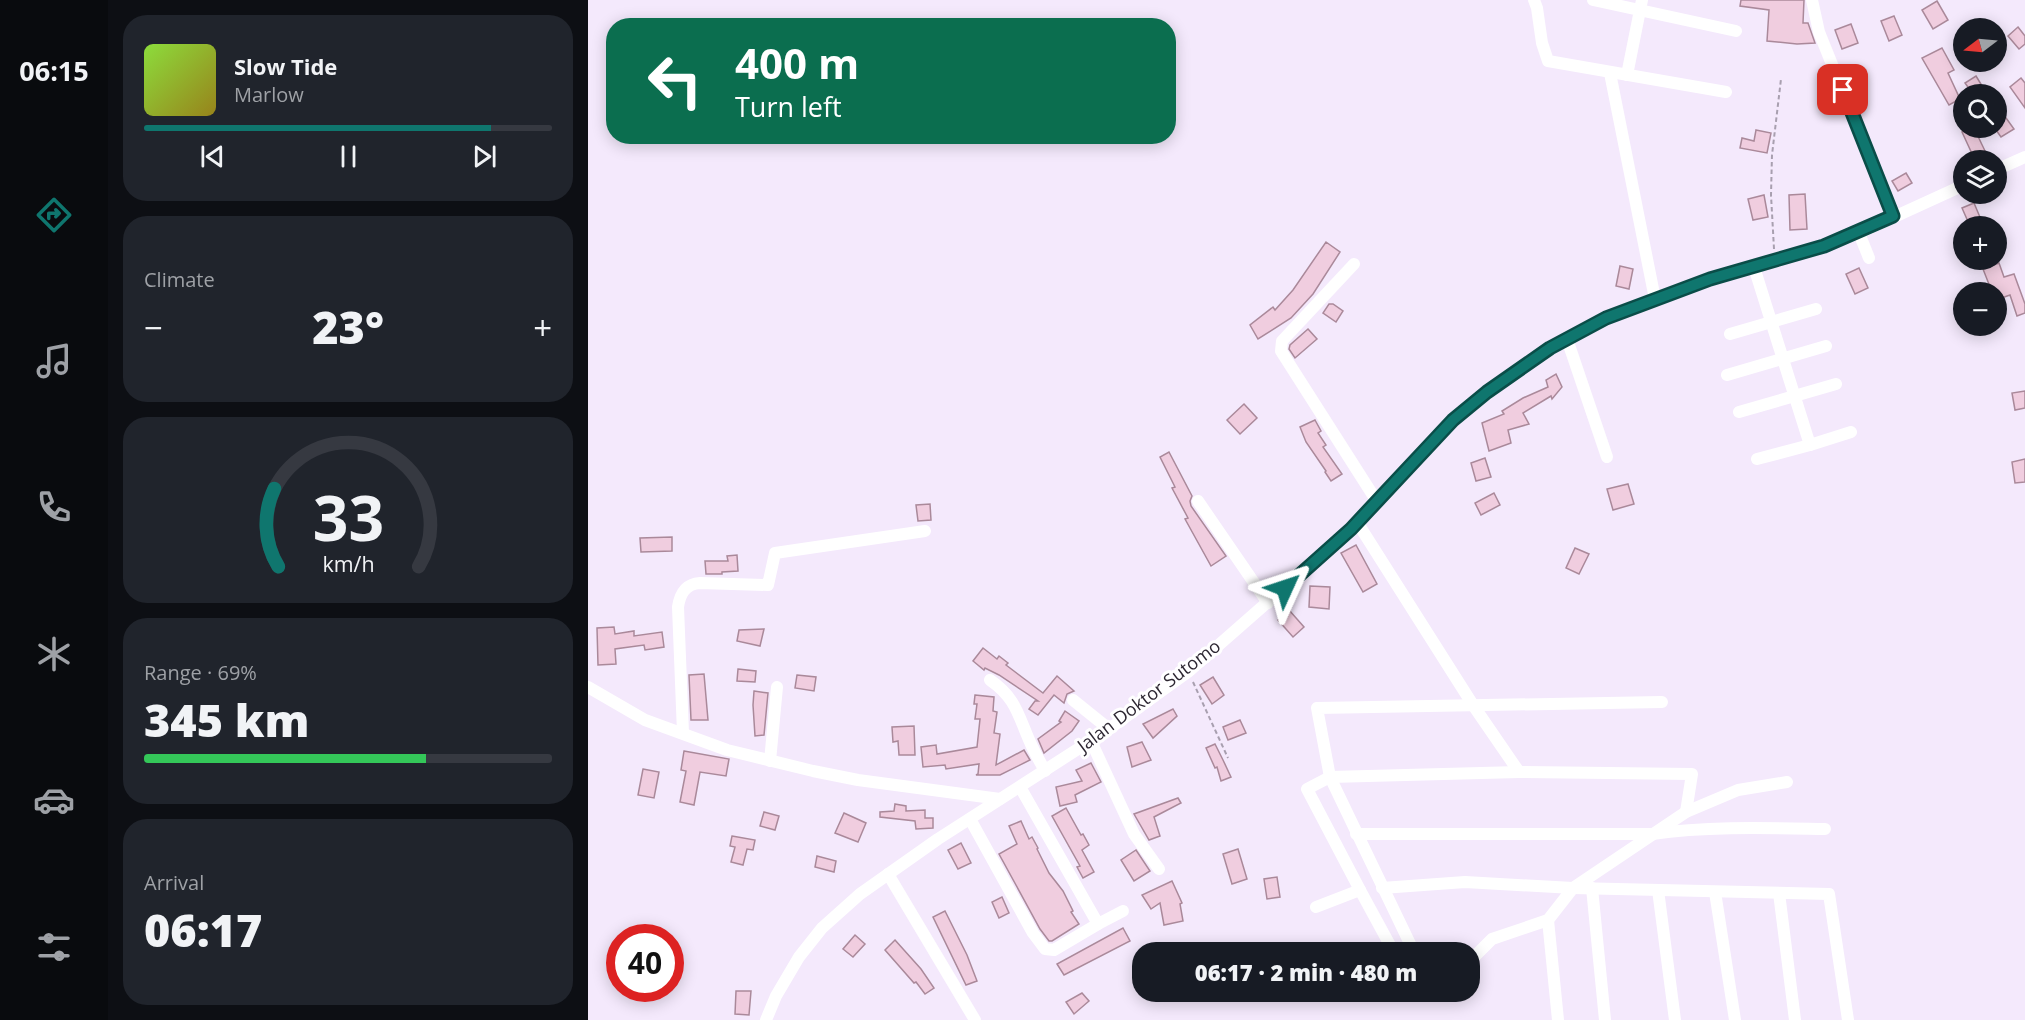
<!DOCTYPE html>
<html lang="en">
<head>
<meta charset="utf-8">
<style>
  :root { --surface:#171b24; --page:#20242c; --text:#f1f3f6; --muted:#9ea1a6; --line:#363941; --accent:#0f766e }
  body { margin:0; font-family:"Open Sans",sans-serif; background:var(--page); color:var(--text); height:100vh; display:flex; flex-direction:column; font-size:22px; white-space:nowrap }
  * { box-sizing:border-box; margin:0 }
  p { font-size:20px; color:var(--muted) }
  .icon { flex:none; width:33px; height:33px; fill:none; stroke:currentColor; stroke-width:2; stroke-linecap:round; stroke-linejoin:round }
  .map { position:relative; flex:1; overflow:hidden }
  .panel { display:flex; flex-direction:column; gap:15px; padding:15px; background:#0d0f14; width:480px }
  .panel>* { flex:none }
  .hud { position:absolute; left:18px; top:18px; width:570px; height:126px; border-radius:24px; box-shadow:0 3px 15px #0003; background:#0b6e4f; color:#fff; overflow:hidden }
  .needle { width:39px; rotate:254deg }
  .tools { position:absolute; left:1365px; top:18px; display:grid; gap:12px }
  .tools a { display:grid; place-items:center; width:54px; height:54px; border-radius:50%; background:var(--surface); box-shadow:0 3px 15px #0003; font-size:30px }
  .speed { position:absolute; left:18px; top:924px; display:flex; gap:12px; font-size:30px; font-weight:700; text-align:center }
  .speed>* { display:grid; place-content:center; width:78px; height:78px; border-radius:50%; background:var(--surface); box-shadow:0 3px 15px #0003; line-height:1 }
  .speed .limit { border:9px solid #d22; background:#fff; color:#111 }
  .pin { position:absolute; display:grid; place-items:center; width:51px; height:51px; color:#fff; margin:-26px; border-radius:12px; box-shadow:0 3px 9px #0006 }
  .me { position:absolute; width:66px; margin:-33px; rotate:48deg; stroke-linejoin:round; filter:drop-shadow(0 0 4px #0008) }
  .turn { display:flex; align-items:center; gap:21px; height:126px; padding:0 30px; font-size:27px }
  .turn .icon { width:78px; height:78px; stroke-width:2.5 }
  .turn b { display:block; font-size:42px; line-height:51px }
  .big { font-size:45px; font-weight:800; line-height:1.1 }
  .panel .widget { flex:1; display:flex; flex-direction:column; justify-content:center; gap:9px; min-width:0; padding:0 21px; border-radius:24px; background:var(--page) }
  .panel .dial { align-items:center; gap:0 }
  .dial svg { height:156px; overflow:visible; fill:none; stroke:var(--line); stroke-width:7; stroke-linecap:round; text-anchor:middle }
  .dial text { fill:var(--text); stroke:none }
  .song { display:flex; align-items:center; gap:18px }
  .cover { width:72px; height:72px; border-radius:9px; background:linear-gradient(135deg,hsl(90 70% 55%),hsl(50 70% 35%)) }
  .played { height:6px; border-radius:3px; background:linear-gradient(90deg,var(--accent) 85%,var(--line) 85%) }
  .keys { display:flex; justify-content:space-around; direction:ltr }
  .heat { display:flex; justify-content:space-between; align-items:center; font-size:33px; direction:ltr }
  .charge { height:9px; border-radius:4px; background:linear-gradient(90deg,#34c759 69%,var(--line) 0) }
  .trip { position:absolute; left:544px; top:942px; width:348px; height:60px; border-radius:24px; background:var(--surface); box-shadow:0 3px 15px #0003; font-weight:800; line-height:60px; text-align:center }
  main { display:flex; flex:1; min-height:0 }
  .menu { display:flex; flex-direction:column; width:108px; justify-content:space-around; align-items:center; background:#090b0e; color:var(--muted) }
  .menu .icon { width:42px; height:42px }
  .menu .current { color:var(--accent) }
  .menu b { font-size:27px; color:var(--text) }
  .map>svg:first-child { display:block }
</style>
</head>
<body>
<main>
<nav class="menu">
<b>06:15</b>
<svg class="icon current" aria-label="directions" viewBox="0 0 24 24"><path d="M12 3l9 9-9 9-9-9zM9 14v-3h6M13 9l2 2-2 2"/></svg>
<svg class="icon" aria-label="music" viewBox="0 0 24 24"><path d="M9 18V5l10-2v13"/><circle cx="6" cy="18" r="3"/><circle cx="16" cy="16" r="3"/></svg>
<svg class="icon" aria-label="phone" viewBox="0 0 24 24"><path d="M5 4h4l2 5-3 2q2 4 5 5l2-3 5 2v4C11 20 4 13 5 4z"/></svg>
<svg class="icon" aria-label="climate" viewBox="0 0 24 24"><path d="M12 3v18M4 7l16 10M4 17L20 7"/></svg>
<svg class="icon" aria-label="car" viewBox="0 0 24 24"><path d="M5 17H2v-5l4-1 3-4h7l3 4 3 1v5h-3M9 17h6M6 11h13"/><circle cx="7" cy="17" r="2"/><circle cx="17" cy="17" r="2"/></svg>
<svg class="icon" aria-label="filters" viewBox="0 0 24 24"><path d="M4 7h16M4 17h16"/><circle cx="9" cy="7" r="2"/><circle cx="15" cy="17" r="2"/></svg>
</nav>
<section class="panel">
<div class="widget">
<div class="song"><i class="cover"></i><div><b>Slow Tide</b><p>Marlow</p></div></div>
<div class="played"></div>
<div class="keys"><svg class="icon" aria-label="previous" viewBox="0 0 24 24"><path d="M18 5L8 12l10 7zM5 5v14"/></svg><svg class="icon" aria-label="pause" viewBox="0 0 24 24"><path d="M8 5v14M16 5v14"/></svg><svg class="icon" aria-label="next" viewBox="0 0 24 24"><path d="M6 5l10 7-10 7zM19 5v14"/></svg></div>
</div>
<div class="widget"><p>Climate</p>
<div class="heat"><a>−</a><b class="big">23°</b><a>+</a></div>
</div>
<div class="widget dial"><svg viewBox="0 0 100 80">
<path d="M14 69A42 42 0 1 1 86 69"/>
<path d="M14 69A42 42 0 0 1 12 29" stroke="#0f766e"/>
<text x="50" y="56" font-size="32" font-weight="700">33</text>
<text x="50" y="72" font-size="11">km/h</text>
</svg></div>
<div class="widget"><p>Range · 69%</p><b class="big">345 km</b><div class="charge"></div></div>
<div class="widget"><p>Arrival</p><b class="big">06:17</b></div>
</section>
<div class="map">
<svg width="1437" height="1020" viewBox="0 0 1437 1020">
  <rect width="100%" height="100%" fill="#f4e9fc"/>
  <!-- building -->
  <g fill="#f0cddf" stroke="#aa899a" stroke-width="1.5">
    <path d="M1153,0H1216L1215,23H1220L1227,43L1209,44L1179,41L1181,10L1152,6Z"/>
    <path d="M1349,1L1360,20L1345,29L1334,10Z"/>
    <path d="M1306,16L1314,35L1301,41L1293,21Z"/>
    <path d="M1263,24L1270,43L1254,49L1247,30Z"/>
    <path d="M1430,27L1437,36V44L1431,49L1420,36Z"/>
    <path d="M1354,48L1366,70L1360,73L1372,99L1361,105L1334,58Z"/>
    <path d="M1388,76L1399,94H1385L1377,83Z"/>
    <path d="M1433,78L1437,83V108L1422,87Z"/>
    <path d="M1408,104L1426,129L1413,137L1408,130Z"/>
    <path d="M1386,128L1398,153L1386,158L1374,132Z"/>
    <path d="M1168,130L1183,133L1179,153L1152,148L1154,138L1166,141Z"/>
    <path d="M1318,173L1324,183L1310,191L1304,181Z"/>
    <path d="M1217,194L1219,229L1202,230L1201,195Z"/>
    <path d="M1176,195L1180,217L1165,220L1160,199Z"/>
    <path d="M1386,203L1394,222L1382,226L1374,208Z"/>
    <path d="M738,242L752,252L725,294L703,318L670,339L662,325L685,307L687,310L705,290Z"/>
    <path d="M1411,263L1416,277L1426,274L1437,304V313L1429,316L1422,295L1408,300V292H1404L1395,269Z"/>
    <path d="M1032,266L1045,269L1041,289L1028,286Z"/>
    <path d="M1271,268L1280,288L1267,294L1258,274Z"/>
    <path d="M741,304H745L755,311L748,322L735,313Z"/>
    <path d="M720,329L729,339L707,358L701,349L702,345Z"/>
    <path d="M968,374L974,387L964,399L963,396L935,413L941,424L920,430L923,443L901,451L894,423L916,414L914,411L935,398L960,387L958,380Z"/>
    <path d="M1437,391V408L1427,410L1424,393Z"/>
    <path d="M656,404L669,418L652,434L639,420Z"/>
    <path d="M727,420L733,431L730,433L738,445L735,447L754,474L743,481L737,472L738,471L718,442L712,427Z"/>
    <path d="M581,452L604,496L602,501L603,506L638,556L623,566L597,519L600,518L584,488L587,487L572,457Z"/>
    <path d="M897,458L903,477L888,481L883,463Z"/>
    <path d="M1437,459V482L1427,483L1424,462Z"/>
    <path d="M1040,484L1046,504L1025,510L1019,489Z"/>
    <path d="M906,493L912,505L893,515L887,503Z"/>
    <path d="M342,504L343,520L330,521L328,505Z"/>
    <path d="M84,537V551L53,552L52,538Z"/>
    <path d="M768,545L789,584L775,592L753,553Z"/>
    <path d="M987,548L1001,554L991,574L978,568Z"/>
    <path d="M149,555L150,571L134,572V574H118L117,561H140L139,556Z"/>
    <path d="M722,586L742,587L741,609L721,607Z"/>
    <path d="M701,610L716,627L705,637L690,620Z"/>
    <path d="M26,627L27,634L46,631V636L74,632L76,647L57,650L56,645L27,649L28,664L10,665L9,628Z"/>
    <path d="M176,629L172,646L149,641L151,630Z"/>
    <path d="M395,648L409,659L411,656L420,663L418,665L455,693L469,676L486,691L479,694L476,703L466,695L450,715L441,709L447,701H450L411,675L397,668L396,670L385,661Z"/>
    <path d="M150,669L168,671L167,682L149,681Z"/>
    <path d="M116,674L120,720H103L101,675Z"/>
    <path d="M209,675L228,677L226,691L207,688Z"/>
    <path d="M625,677L636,695L624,704L612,685Z"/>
    <path d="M166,691L180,693L176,735L167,736L165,705Z"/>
    <path d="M387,695L406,697L405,711L409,712L406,733L412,734L408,765L436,750L442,760L412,775H388L390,774L391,764L358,769L357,765L335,767L333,747L348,745L349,754L389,747L392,719H387L389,704H386Z"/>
    <path d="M585,709L589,716L565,738L555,724Z"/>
    <path d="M477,711L491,721L484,731L456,753L450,739L473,722L471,721Z"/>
    <path d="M652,720L658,733L640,740L635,727Z"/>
    <path d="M326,726L327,755H311L310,741L305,742L304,727Z"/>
    <path d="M554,742L563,760L544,767L539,747Z"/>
    <path d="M627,744L635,760L643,777L633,781L629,767L627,768L618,748Z"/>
    <path d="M96,751L141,759L138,776L112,772L106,805L92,802L98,771L93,770Z"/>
    <path d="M503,763L513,782L487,795L489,802L472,806L468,787L494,781L488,770Z"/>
    <path d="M55,769L71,772L66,798L50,795Z"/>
    <path d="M590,798L593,803L566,817L572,836L561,840L546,814Z"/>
    <path d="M307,804L318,806V811L337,810V818H345V828L328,829L327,821L292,817V812L306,811Z"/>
    <path d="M478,808L493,835L495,834L501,845L494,850L506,872L495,878L489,867L492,866L464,816Z"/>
    <path d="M176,812L191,816L187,830L172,826Z"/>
    <path d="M256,813L278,823L270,842L247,833Z"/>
    <path d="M433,821L441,839L444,837L450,848L449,849L461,873L475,891L485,911L483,912L491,924L464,941H461L452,929L411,854L429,844L421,826Z"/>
    <path d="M144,836L167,840L165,850L159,849L155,865L143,862L147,847L142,846Z"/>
    <path d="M373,843L383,863L370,869L360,850Z"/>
    <path d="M650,849L659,879L644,884L635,854Z"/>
    <path d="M548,850L562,871L546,881L533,860Z"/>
    <path d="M229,856L248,861L246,872L227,867Z"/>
    <path d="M689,877L692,897L679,899L676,879Z"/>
    <path d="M584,881L594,903L592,904L595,921L576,925L572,903L563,909L554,895Z"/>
    <path d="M414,897L421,913L411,918L404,902Z"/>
    <path d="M357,911L379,955L389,981L378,985L345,917Z"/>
    <path d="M535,928L542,941L476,975L469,964Z"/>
    <path d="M267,935L277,944L265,957L255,949Z"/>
    <path d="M307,940L333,969L346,988L337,994L328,982L326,983L297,950Z"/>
    <path d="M148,991H163L161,1015L147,1014Z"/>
    <path d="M494,993L501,1001L486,1014L478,1002Z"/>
  </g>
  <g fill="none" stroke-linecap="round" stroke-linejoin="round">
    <!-- path -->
    <g stroke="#a89faf" stroke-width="2" stroke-dasharray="4.5 3" stroke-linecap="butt">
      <path d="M1186,249L1183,195L1184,155L1193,79"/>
      <path d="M605,682L640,758"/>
    </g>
    <!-- minor -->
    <g stroke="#fff" stroke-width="12">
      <path d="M946,0L949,8L954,43L960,61L1138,92"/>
      <path d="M1005,0L1148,31"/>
      <path d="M1224,0L1231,32L1305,216"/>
      <path d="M1022,73L1067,299"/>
      <path d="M1039,75L1054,0"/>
      <path d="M1408,170L1437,157"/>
      <path d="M1271,233L1281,258"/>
      <path d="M766,264L694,341L693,351L788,500"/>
      <path d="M1166,267L1222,445L1263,432"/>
      <path d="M1142,334L1228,309"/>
      <path d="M979,339L1019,457"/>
      <path d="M1139,375L1238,346"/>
      <path d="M1151,412L1248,384"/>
      <path d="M1169,459L1222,445"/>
      <path d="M610,501L680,603"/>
      <path d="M769,522L885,705L931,772"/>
      <path d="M402,680C428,698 430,715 442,742C446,752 452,761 457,771"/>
      <path d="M0,687L57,720L139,750L225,771L270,780L412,799"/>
      <path d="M485,700L521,729"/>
      <path d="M95,733L90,607C92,594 97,584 112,583L180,585L187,553L337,531"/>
      <path d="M503,741L546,834L571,869"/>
      <path d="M182,761L189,687"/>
      <path d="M382,819L445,933L457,949L466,950L510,924L432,787"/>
      <path d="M768,834H1064C1121,826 1179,828 1237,829"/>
      <path d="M300,874L387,1020"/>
      <path d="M794,888L877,882L985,888L1241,894L1260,1020"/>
      <path d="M1004,888L1017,1020"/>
      <path d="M772,890L803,947L792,952"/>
      <path d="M1070,890L1087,1020"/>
      <path d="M1127,892L1147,1020"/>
      <path d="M1191,893L1207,1020"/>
      <path d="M728,907L772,890L719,789L742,777L931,772L1104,774L1098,812"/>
      <path d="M960,920L970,1020"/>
      <path d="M510,924L535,911"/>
      <path d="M826,952L742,777L729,708L1074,702"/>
      <path d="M882,961L904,939L960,920L985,888L1098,812L1150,790L1199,782"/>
      <path d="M178,1020L188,996L211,957L234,928L272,894L350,839L521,729L600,672L763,529L865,420L932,369L962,348L1018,318L1122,279L1236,246L1271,233L1376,185"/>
    </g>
  </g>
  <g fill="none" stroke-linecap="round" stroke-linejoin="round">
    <!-- route casing -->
    <g stroke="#0a4d48" stroke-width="15">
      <path id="route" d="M697,588L763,529L865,420L899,392L962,348L1018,318L1122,279L1236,246L1305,216L1255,90"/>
    </g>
    <!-- route -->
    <use href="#route" stroke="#0f766e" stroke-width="10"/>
  </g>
  <g text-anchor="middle" stroke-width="6" stroke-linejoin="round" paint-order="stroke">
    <!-- street labels -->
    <g font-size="18" fill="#2d2732" stroke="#fff">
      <text transform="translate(561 696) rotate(-37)" y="6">Jalan Doktor Sutomo</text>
    </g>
  </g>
</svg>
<div class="tools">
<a><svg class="needle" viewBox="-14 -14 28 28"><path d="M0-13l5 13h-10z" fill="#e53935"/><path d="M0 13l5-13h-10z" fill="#9ea1a6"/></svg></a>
<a><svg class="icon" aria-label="search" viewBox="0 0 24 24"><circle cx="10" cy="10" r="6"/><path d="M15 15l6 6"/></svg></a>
<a><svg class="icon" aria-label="layers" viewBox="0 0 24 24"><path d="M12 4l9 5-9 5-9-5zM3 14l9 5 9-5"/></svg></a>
<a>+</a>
<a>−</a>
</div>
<div class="speed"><div class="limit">40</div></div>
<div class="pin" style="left:1255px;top:90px;background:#d93025"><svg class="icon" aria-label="arrive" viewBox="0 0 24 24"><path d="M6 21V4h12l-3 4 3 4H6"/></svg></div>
<svg class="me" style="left:697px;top:588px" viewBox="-20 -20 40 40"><path d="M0-17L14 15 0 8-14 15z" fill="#0f766e" stroke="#fff" stroke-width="4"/></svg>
<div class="trip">06:17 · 2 min · 480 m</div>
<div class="hud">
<div class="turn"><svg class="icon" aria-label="left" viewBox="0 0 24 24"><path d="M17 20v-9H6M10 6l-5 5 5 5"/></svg><div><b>400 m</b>Turn left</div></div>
</div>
</div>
</main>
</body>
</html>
